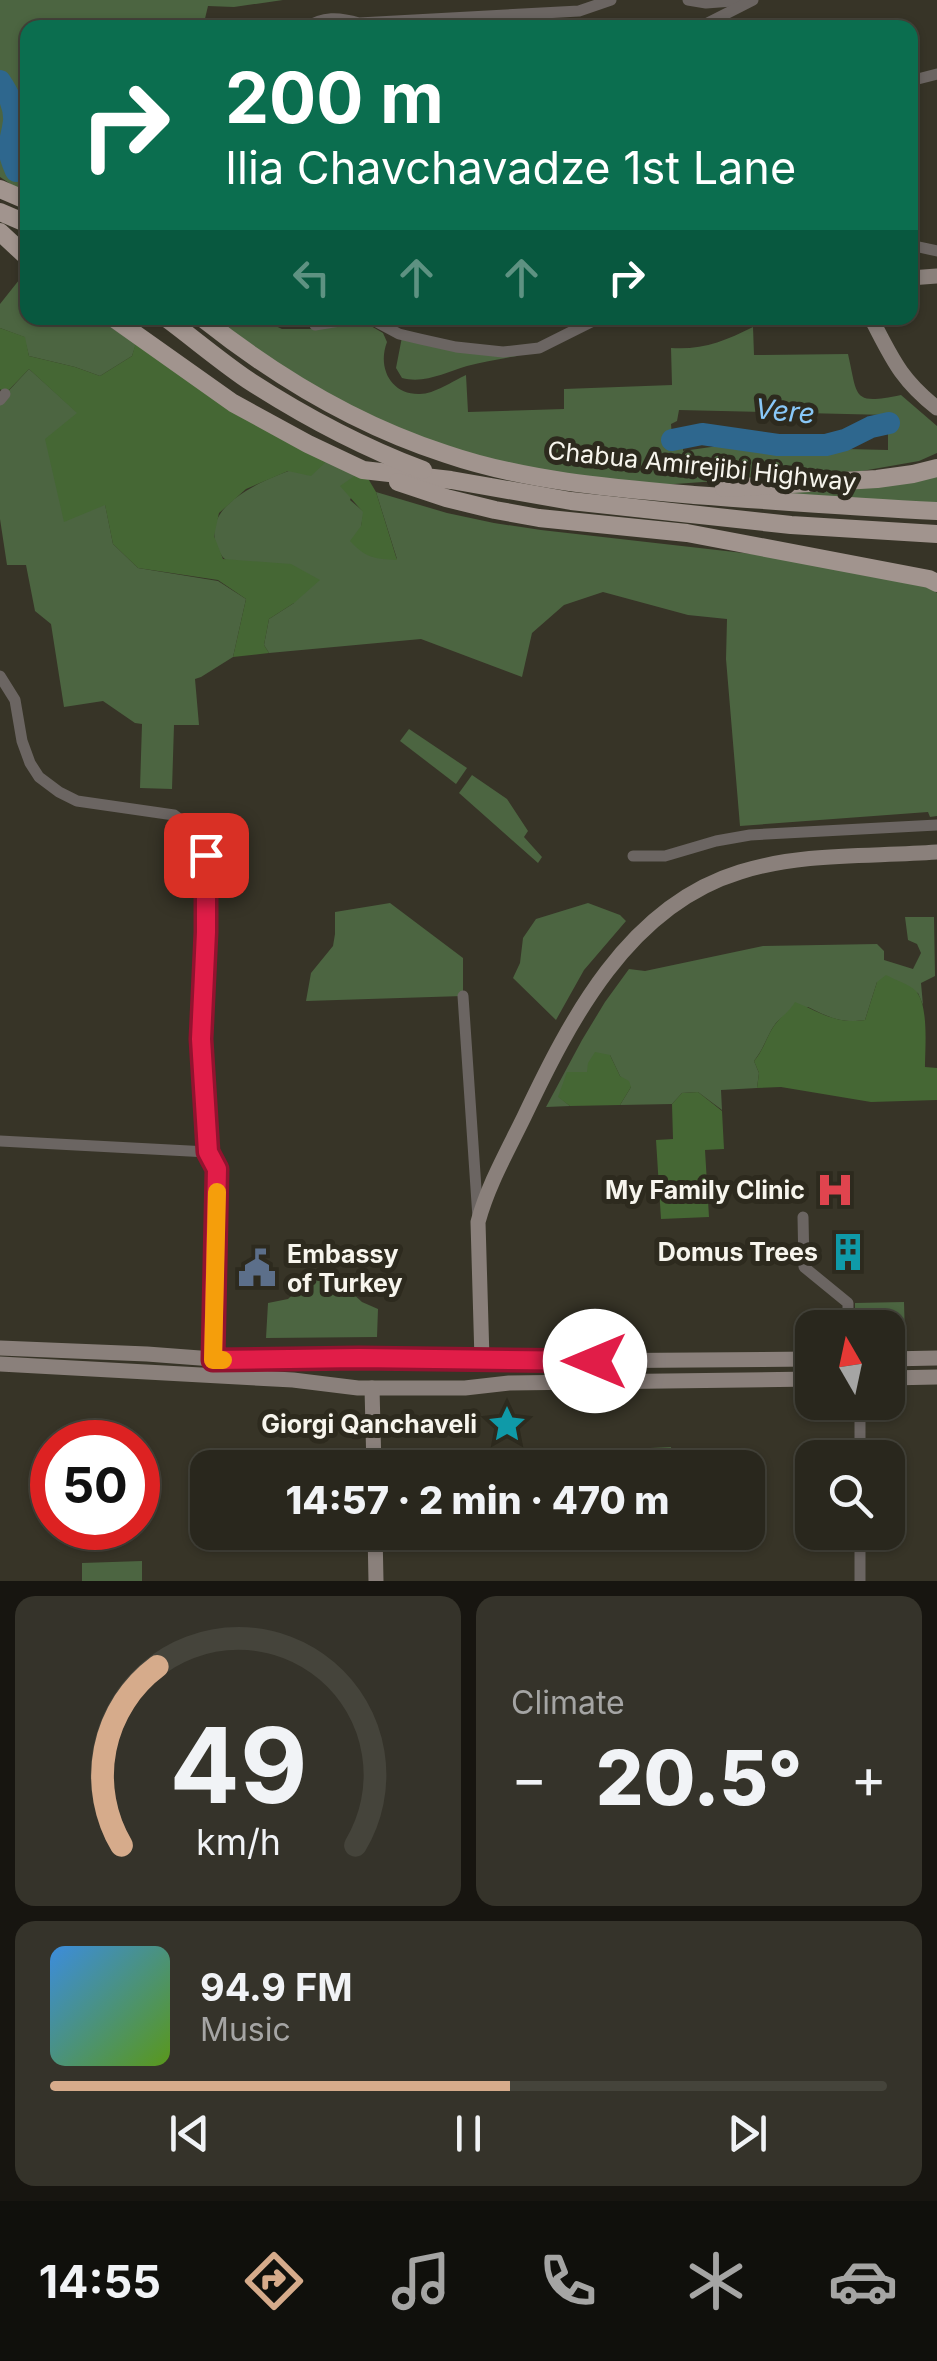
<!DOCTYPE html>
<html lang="en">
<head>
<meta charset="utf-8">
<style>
  :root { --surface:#29271d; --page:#35332a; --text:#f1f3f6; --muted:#a5a5a4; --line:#45443b; --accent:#d6ab8b }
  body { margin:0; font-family:Inter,sans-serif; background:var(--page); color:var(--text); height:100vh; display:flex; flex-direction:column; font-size:38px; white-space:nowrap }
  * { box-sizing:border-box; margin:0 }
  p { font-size:32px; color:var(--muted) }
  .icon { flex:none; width:55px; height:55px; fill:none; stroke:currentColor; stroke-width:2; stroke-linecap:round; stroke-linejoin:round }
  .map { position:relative; height:1581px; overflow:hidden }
  .drawer { display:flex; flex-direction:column; gap:15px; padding:15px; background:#171510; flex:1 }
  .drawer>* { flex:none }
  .hud { position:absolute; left:20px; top:20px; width:898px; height:305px; border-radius:20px; box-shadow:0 2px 8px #0004,0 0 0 2px var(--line); background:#0b6e4f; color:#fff; overflow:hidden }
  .needle { width:65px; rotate:351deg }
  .controls { position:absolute; left:795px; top:1310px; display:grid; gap:20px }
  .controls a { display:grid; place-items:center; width:110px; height:110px; border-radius:20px; background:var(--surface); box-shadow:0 2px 8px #0004,0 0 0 2px var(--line); font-size:50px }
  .speed { position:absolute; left:30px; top:1420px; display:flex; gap:20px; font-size:50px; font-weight:700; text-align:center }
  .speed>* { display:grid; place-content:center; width:130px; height:130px; border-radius:50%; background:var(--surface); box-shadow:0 2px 8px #0004,0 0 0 2px var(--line); line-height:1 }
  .speed .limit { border:15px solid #d22; background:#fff; color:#111 }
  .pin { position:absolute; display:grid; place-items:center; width:85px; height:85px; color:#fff; margin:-42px; border-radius:20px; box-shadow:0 5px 15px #0006 }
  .me { position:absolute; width:110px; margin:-55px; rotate:270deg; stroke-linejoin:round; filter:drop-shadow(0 0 8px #0008) }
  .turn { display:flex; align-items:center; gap:35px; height:210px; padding:0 40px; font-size:45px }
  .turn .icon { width:130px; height:130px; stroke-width:2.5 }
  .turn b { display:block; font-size:70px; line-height:85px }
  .lanes { display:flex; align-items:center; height:95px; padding:0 40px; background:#0003; justify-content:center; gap:50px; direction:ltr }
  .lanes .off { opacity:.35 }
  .big { font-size:75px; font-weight:800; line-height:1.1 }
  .drawer .card { flex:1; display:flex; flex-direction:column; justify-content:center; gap:15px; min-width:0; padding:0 35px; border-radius:20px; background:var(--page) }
  .drawer .dial { align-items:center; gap:0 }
  .dial svg { height:260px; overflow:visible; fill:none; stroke:var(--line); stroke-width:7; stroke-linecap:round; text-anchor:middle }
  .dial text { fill:var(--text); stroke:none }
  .song { display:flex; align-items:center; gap:30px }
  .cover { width:120px; height:120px; border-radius:15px; background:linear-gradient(135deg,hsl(210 70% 55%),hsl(90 70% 35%)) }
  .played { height:10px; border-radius:5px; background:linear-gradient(90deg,var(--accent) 55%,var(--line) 55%) }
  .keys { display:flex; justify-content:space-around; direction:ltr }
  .heat { display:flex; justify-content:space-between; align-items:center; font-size:55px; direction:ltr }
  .drawer .tiles { flex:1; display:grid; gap:15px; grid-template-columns:1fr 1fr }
  .card:last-child { grid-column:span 2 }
  .trip { position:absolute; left:190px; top:1450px; width:575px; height:100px; border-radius:20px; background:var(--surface); box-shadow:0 2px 8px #0004,0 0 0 2px var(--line); font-weight:800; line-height:100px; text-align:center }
  .dock { display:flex; height:160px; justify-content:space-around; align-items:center; background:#10100c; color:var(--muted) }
  .dock .icon { width:70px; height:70px }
  .dock .current { color:var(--accent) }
  .dock b { font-size:45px; color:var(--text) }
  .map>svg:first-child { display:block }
</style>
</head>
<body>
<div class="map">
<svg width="937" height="1581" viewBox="0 0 937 1581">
  <rect width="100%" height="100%" fill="#373427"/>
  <!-- green -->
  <g fill="#4c6541" fill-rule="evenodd">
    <path d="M0,0H283L234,7L208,6L203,27L28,28L27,195L0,177V89C19,114 7,120 3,144C1,154 6,167 9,177L23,168L17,135L24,109L0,71Z"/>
    <path d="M27,270L28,318H97L136,344L132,356L100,376L75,367L29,356L24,337L0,328V304Z"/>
    <path d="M210,318H258L282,329H319L352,324L371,326L383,333L387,342C377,368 391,395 420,394C434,394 453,381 466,375L468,412L564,409V389L672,385L671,348C703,350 725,341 753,327L754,355L848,354C858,398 852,405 901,395L937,426V453L919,461L862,471L646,486L562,475L439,448L334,402ZM679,410L888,415V450L718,446L683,451V448L673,449L671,424L677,421Z"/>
    <path d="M402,337C440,348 477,357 517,356C500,359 483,362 467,366C446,372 425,384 402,378L396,368Z"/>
    <path d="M29,369L78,413L105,504L113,544L138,568L218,581L246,599L233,657L201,677L195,679L199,725H174L172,789L140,788L142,724L135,723L103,701L64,707L51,624L35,611L26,565H7L0,519V400Z"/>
    <path d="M332,456L363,470L350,500L364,512L361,526L397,559L376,492L447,513L494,523L541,530L761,555L932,588L937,593V816L930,817L928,812L740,826L726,659L727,619L688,615L603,592L564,605L532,633L522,677L421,639L269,653L264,645L269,619L294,603C281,595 228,565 222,556C184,498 295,469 332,456Z"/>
    <path d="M937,472V504L736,494Z"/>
    <path d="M409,729L467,768L456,784L400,741Z"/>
    <path d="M472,775L507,799L528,831L524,837L542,857L538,863L459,793Z"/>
    <path d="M390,903L463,958V996L306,1001L311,973L333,946L335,934V912Z"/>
    <path d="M588,903L620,915L626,921L584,970L556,1020L513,978L520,963L523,938L536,919Z"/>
    <path d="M905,917H934L935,976L921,983L923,1005L918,993L877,982L865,1020C842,1024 828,1017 808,1007C797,1011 783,1014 776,1023C768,1033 764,1049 754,1061L759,1073L757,1088L721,1090L722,1110L698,1092L682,1093L672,1104L620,1105L631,1087L620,1076L610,1055L587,1072L579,1073L559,1097L570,1106L546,1107L582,1040L605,1002L629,969L645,971L763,946L877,944L884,951V960L913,969L921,953L917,944L908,940Z"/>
    <path d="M321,1278L339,1281L362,1302L378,1309L377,1337L266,1338L268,1303L288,1299L305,1283Z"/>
    <path d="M904,1302L905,1337H888V1328L855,1327V1303Z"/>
    <path d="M671,1447L672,1467H609L608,1450Z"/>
    <path d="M142,1561V1581H82V1563Z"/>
  </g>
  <!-- forest -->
  <g fill="#456734">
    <path d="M0,328L25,337L29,356L75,367L100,376L132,356L138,335L332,456L311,476L288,471L246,489L219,513L214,536L223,559L291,564L320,580L294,603L269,619L264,645L269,653L233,657L246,599L218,580L138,568L113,544L105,505L64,522L45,439L77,413L29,369L5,394L0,389Z"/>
    <path d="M363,470L376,492L397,560C374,559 366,558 350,541L361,526L363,512L340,486Z"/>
    <path d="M886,975C895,980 909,984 916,991C929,1006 925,1048 925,1067L937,1068V1100L871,1102L781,1087L757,1088L759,1073L754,1061C764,1050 768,1032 777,1022C783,1015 790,1011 795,1002C820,1012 837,1025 865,1020L877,982Z"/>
    <path d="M595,1052L610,1055L620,1076L629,1081L631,1087L620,1105L570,1106L558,1097L567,1072H587L588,1063Z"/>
    <path d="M698,1092L722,1111L724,1149L705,1150L709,1217L661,1219L656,1140L673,1139L672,1104L682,1093Z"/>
  </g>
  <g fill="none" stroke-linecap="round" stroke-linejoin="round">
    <!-- river -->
    <g stroke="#2e678e" stroke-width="22">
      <path d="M0,81C8,93 15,106 14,121C11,146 4,144 16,171"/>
      <path d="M672,440L702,434L778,445H826L845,440L871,427L889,423"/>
    </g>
    <!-- street -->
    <g stroke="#6b6562" stroke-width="11">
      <path d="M688,0L706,3L746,0"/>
      <path d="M305,28C323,16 339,17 359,23L579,11L611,0"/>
      <path d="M698,28L753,0"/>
      <path d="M910,81L937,74"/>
      <path d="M910,245L937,251"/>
      <path d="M315,325L352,319L373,320L399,334L420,339L456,347L503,352L539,348L593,321L614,318"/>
      <path d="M0,400L5,394"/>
      <path d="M0,676L15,700L22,741L30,763L39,777L59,792L77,801L174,815L190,827L206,855V932L201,1039L208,1152L217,1169L213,1359"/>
      <path d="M633,856H665L716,841L750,835L937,825"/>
      <path d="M463,996L478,1218"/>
      <path d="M0,1141L208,1152"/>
      <path d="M803,1217L804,1267L848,1303V1328"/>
      <path d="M860,1458V1402"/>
      <path d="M860,1581V1532"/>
    </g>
    <!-- secondary -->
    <g stroke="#8a807b" stroke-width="15">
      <path d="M910,278L937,276"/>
      <path d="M871,318C892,358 900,379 937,408"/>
      <path d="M0,1348L147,1354L213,1359L359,1358L558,1361L812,1359"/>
      <path d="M482,1359L478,1222C488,1185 507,1152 524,1117C570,1020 628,906 740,872C804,852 871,857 937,852"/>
      <path d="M888,1359L937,1358"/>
      <path d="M0,1364L293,1380L358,1388H465L509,1383L812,1379"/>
      <path d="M888,1378L937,1377"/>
      <path d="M372,1388L374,1468"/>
      <path d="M375,1532L376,1581"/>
    </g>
    <!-- primary -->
    <g stroke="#a1948e" stroke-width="18">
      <path d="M0,189L28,201"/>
      <path d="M0,212L28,224"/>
      <path d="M0,232L28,258"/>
      <path d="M113,318L233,403L308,444L363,470L451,480L571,501L791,525L937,534"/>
      <path d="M166,318C193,338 220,361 248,380C302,415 362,447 423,470"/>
      <path d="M202,318C275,376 356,425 446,454C525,481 612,488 694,495C775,501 856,507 937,511"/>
      <path d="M398,482L446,498L495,510L539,518L687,533L929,579L937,583"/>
      <path d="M724,488L877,479L913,474L937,468"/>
    </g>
  </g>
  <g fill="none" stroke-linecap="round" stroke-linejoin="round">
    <!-- route casing -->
    <g stroke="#92132f" stroke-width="25">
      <path id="route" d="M206,855V932L201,1039L208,1152L217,1169L213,1360L359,1358L595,1361"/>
    </g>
    <!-- route -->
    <use href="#route" stroke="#e11d48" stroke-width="18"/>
    <!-- slow -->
    <path stroke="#f59e0b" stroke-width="18" d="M217,1192L213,1360H223"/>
  </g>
  <!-- icons -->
  <defs>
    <g id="hospital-bare" transform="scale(3)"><path d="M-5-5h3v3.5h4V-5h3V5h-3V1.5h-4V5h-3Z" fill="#e0444e" stroke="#2d2a1e" stroke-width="2.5" paint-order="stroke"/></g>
    <g id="building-bare" transform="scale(3)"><path d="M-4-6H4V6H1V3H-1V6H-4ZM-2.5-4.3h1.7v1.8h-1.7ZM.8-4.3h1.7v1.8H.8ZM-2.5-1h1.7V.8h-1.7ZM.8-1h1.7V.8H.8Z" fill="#0f9aa8" stroke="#2d2a1e" stroke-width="2.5" paint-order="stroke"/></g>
    <g id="civic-bare" transform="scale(3)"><path d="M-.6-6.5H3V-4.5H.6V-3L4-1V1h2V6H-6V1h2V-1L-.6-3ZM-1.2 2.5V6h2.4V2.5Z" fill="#5c6f8a" stroke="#2d2a1e" stroke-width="2.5" paint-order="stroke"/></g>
    <g id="sight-bare" transform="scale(3)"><path d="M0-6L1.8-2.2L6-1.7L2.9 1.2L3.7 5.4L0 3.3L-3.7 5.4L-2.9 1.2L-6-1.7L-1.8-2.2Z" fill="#0f9aa8" stroke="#2d2a1e" stroke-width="2.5" paint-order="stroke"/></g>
  </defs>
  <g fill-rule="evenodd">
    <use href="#hospital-bare" x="835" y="1190"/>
    <use href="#building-bare" x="848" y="1252"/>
    <use href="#civic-bare" x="257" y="1268"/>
    <use href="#sight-bare" x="507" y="1424"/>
  </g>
  <g text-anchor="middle" stroke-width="10" stroke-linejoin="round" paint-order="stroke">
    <!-- street labels -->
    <g font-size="25" fill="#f7f5ed" stroke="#2d2a1e">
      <text transform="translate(702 466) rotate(6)" y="9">Chabua Amirejibi Highway</text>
    </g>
    <!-- poi labels -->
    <g font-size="25" font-weight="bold" fill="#f7f5ed" stroke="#2d2a1e" text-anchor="end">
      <text x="805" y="1199">My Family Clinic</text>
      <text x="818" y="1261">Domus Trees</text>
      <text x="287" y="1263" text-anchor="start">Embassy<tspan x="287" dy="29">of Turkey</tspan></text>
      <text x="477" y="1433">Giorgi Qanchaveli</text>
    </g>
    <!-- water labels -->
    <g font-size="28" font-style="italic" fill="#89c8f8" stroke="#2d2a1e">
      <text transform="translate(785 411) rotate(5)" y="10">Vere</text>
    </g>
  </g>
</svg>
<div class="controls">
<a><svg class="needle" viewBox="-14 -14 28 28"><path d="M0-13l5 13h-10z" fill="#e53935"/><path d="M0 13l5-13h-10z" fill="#a5a5a4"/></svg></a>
<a><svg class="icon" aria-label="search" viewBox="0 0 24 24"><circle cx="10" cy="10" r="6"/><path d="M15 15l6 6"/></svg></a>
</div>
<div class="speed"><div class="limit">50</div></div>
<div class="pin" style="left:206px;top:855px;background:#d93025"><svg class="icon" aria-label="arrive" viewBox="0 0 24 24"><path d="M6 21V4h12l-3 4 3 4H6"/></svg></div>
<svg class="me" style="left:595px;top:1361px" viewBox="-20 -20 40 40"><circle r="19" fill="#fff"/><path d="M0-13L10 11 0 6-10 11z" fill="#e11d48"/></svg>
<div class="trip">14:57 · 2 min · 470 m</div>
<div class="hud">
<div class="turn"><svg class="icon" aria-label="right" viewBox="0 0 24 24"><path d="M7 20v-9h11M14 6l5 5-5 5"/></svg><div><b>200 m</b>Ilia Chavchavadze 1st Lane</div></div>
<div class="lanes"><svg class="icon off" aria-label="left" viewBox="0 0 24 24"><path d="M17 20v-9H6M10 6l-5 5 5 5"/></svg><svg class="icon off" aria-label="ahead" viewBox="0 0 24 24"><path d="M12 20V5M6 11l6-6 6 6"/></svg><svg class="icon off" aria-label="ahead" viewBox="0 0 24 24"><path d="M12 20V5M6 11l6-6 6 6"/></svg><svg class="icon" aria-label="right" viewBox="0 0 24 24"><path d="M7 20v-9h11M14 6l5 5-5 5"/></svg></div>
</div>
</div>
<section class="drawer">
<div class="tiles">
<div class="card dial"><svg viewBox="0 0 100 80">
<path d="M14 69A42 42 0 1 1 86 69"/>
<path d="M14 69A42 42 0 0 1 25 14" stroke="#d6ab8b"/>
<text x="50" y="56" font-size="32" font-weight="700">49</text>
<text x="50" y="72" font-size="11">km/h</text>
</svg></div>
<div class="card"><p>Climate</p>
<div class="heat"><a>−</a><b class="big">20.5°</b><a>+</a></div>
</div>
<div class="card">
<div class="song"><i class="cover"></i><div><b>94.9 FM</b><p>Music</p></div></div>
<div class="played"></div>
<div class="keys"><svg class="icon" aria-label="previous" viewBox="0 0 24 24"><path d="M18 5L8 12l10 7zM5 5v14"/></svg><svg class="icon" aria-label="pause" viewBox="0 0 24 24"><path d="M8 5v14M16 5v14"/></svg><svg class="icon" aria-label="next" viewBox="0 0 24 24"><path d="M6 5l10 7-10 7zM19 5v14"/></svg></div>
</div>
</div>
</section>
<nav class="dock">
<b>14:55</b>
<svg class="icon current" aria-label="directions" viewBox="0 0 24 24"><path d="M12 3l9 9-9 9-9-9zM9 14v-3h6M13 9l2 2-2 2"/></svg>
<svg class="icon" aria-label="music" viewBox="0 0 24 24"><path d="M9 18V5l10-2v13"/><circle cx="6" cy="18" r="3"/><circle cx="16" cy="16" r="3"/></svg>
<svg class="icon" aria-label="phone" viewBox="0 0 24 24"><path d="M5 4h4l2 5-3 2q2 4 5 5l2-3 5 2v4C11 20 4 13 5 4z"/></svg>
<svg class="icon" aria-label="climate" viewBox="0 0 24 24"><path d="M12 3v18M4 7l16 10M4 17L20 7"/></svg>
<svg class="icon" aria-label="car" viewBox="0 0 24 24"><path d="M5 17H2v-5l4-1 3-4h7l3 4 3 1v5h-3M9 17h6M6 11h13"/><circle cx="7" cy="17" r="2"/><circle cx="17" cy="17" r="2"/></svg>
</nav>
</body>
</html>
